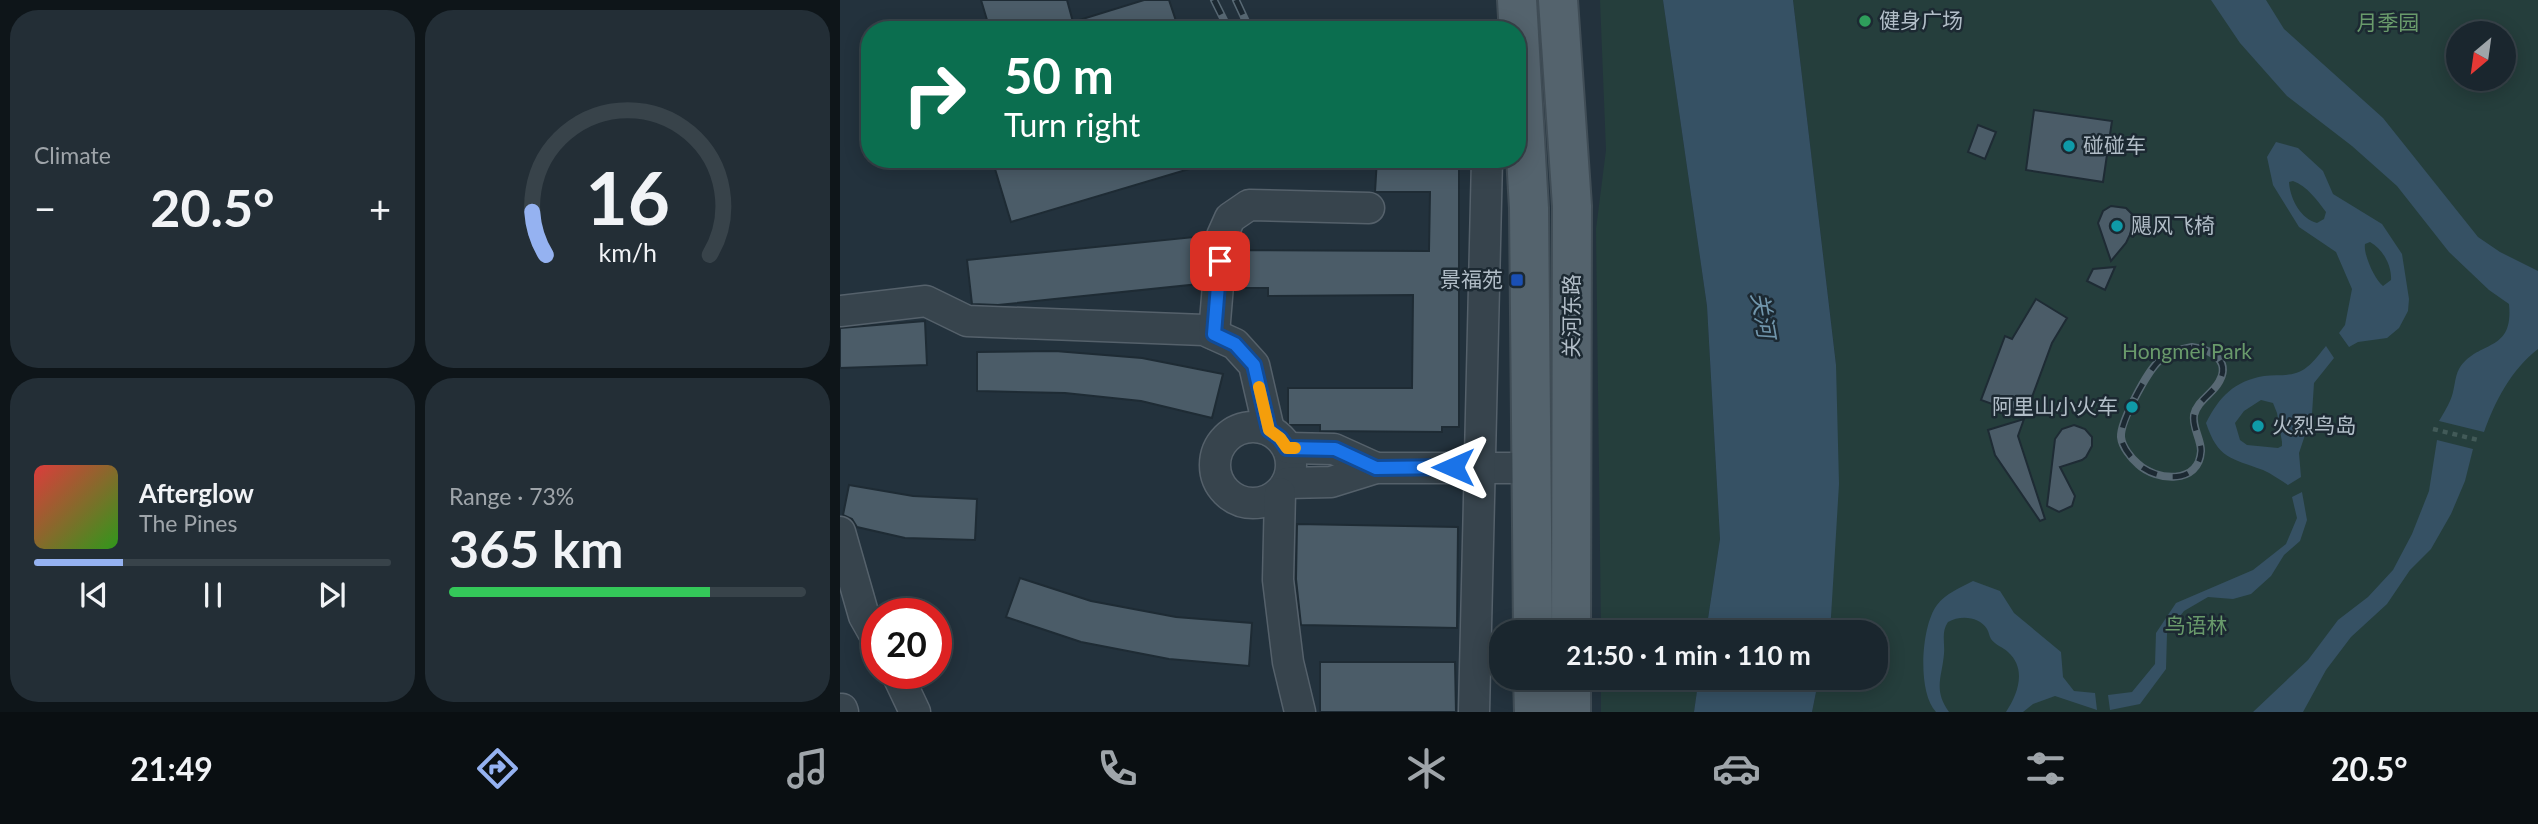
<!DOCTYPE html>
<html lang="en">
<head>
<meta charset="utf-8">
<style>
  :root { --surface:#1a262e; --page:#232e36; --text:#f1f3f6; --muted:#9fa5aa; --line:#38434a; --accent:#95b2f1 }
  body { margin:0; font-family:Lato,"Noto Sans SC",sans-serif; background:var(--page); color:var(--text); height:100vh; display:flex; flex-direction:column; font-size:26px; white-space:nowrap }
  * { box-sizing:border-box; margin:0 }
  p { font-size:23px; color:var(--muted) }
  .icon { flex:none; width:38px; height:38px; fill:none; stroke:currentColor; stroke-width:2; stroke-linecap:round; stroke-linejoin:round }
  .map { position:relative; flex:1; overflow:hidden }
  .sheet { display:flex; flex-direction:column; gap:10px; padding:10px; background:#0e1519; width:840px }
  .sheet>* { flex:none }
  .banner { position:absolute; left:21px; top:21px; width:665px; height:147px; border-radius:28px; box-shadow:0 4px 18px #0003,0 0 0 2px var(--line); background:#0b6e4f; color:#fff; overflow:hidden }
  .needle { width:46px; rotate:209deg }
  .fabs { position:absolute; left:1606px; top:21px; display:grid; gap:14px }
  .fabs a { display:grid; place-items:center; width:70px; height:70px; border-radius:50%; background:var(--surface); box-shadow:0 4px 18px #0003,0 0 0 2px var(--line); font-size:35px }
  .speed { position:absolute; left:21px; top:598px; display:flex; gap:14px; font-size:35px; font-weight:700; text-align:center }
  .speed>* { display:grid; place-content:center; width:91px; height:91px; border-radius:50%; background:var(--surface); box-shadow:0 4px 18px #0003,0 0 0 2px var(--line); line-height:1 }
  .speed .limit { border:10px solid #d22; background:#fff; color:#111 }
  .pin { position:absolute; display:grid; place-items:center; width:60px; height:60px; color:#fff; margin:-30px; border-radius:14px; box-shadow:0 4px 10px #0006 }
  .me { position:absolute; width:77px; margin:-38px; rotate:270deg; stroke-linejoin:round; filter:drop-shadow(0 0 5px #0008) }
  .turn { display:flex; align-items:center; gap:24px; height:147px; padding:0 28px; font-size:32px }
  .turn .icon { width:91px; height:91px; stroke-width:2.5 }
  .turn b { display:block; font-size:49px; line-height:60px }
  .big { font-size:52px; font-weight:700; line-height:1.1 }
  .sheet .card { flex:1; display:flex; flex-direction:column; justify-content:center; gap:10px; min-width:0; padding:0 24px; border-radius:28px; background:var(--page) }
  .sheet .dial { align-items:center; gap:0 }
  .dial svg { height:182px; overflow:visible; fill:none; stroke:var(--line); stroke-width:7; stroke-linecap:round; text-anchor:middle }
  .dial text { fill:var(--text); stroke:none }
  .song { display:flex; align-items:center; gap:21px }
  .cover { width:84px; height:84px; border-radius:10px; background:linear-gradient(135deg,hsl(0 70% 55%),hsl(110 70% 35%)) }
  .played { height:7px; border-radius:4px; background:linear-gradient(90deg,var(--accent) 25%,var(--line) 25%) }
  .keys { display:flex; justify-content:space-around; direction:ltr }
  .heat { display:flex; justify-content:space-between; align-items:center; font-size:38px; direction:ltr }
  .charge { height:10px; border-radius:5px; background:linear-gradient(90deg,#34c759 73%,var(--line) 0) }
  .sheet .tiles { flex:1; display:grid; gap:10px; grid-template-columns:repeat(2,1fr) }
  .trip { position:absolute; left:649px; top:620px; width:399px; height:70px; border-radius:28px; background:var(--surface); box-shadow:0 4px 18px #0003,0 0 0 2px var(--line); font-weight:700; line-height:70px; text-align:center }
  .menu { display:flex; height:112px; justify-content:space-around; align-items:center; background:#0a0f12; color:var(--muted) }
  .menu .icon { width:49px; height:49px }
  .menu .on { color:var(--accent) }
  .menu b { font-size:32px; color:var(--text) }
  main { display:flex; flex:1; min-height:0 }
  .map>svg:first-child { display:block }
</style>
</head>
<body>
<main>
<section class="sheet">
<div class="tiles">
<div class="card"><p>Climate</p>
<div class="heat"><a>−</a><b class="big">20.5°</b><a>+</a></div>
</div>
<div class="card dial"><svg viewBox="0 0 100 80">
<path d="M14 69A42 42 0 1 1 86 69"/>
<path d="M14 69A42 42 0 0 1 8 50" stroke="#95b2f1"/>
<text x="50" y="56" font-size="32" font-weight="700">16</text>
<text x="50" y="72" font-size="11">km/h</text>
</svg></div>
<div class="card">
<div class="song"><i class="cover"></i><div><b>Afterglow</b><p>The Pines</p></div></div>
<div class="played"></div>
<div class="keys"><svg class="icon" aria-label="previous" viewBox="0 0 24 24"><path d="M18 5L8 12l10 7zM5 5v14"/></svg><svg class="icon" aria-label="pause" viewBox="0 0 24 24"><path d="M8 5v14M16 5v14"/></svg><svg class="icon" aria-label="next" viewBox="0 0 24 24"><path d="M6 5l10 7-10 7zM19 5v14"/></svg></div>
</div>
<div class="card"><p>Range · 73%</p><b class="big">365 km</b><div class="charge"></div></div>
</div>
</section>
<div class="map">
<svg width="1698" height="712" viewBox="0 0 1698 712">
  <rect width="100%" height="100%" fill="#23323d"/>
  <!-- green -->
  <g fill="#253e3c" fill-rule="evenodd">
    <path d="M760,0H823L867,306L880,539L866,632H761L756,229L766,150Z"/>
    <path d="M953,0H1698V712H972L979,677H1036V632H988L991,617L996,365ZM1619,33H1664V79H1619Z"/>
    <path d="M761,677H859L854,712H761Z"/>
  </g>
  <!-- water -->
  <g fill="#365164" fill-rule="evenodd">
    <path d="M823,0H953L996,365L999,484L991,617L988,632H866L880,539L867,306Z"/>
    <path d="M1371,0H1426L1444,29L1543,118L1638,237L1660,252L1698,271V349C1671,370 1655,401 1644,432L1599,421C1603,414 1607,408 1610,401C1615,391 1614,378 1619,369C1638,339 1674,354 1669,304L1649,290L1609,252L1557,186L1512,146L1447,96L1400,43Z"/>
    <path d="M1436,142L1458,148L1483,171L1493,194L1542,224L1562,254L1569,299L1568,311L1559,328L1547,338L1518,342L1509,347L1499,333L1505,325L1512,289L1496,252L1459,227L1433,185L1427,157ZM1453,181C1467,186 1477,200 1486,212L1484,219L1477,223C1461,219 1450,199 1449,182ZM1530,242C1543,249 1552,266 1551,280L1543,286C1535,280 1523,254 1525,244Z"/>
    <path d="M1486,346L1494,358L1474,383L1472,414L1459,453L1461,477L1448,485C1440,480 1432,474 1423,470C1391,458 1378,459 1366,423C1379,397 1394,381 1424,376C1439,374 1454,378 1467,367C1474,362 1480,353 1486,346ZM1421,400L1433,403L1437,413L1442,442V446L1438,448L1407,445L1400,440L1395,423L1404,411Z"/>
    <path d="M1597,440L1633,449L1625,481L1611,514L1591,549L1570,570L1547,604L1511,637L1486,670L1463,712H1413L1468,660L1498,620L1528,597L1553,570L1572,534L1589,491Z"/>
    <path d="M1462,492L1467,520L1460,541L1444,555L1431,576L1411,594L1393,599L1368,597L1344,611L1327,633L1326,669L1300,704L1270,710L1268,695L1292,692L1315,664L1316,633L1336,603L1413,570L1446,544L1457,518L1452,497Z"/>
    <path d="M1133,581L1160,591L1174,613L1221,652L1223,677L1234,691L1255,693L1257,710L1215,696L1193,704L1183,712H1166C1178,694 1187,669 1168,652C1163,647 1155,645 1151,639C1149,636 1149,632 1147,629C1139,616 1120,615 1108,622C1101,632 1105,642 1104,654C1102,677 1093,690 1109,712H1096C1077,692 1081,626 1097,605C1106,593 1120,588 1133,581Z"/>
    <path d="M859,677H979L972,712H854Z"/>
  </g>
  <!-- building -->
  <g fill="#4b5c68" stroke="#1e2b34" stroke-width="2">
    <path d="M141,0H227L233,22L304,0H329L339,30H150Z"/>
    <path d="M1194,110L1272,121L1263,182L1186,170Z"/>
    <path d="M1138,125L1156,132L1145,159L1128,152Z"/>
    <path d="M152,159H366V164L171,222Z"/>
    <path d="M537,159H619V427H602V432L480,431V425H448V388H572L573,295L428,296V288H396L398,250L589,251L590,192H535Z"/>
    <path d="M1271,206L1286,208L1295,217L1296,222L1286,243L1271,261L1258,223L1263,211Z"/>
    <path d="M354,237L359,284L158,305L132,304L127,260Z"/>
    <path d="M1275,267L1265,290L1247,281L1253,269Z"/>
    <path d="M1196,299L1227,318L1212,343L1185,416L1141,400L1165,336L1172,339Z"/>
    <path d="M85,321L87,365L0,368V328Z"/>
    <path d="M215,351L302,358L383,374L372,418L301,401L225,393L137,391V352Z"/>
    <path d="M1184,419L1178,436L1205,519L1200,521L1155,455L1148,430Z"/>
    <path d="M1234,425L1245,429L1252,437V446L1246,457L1242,460L1220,467L1235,496L1232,506L1219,512L1207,506L1215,439L1222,429Z"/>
    <path d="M9,485L73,496L137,499L135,540L65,538L17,527L12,519L3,515Z"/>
    <path d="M457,524L618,527L617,628L461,625L456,579Z"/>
    <path d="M180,578L251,601L336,617L412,623L409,666L329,659L241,642L166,617Z"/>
    <path d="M480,662H615L616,712H480Z"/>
  </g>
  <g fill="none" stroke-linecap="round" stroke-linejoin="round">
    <!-- minor casing -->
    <g stroke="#55616b" stroke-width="33">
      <g id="minor">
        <path d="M0,311L86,301L127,321L364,330L395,344L414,365L429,430"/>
        <path d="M374,334L382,236L390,218L409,205L529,208"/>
        <circle cx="413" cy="465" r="38"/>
        <path d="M448,448L494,449L536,468"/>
        <path d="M447,483L491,482L536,468H691"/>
        <path d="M440,493L438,580L448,662L460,712"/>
        <path d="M0,532L24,616L37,639"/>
        <path d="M57,674L75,712"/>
        <path d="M2,709L3,712"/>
        <path d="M634,712L647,159"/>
      </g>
    </g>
    <!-- major casing -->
    <g stroke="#404d56" stroke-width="42">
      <g id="major">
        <path d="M677,0L689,208L693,632"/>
        <path d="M718,0L732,206L731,632"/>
        <path d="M693,677L694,712"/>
        <path d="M731,712V677"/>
      </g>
    </g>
    <!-- path -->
    <path stroke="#425a58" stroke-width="4.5" stroke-dasharray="5 5" stroke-linecap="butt" d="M1593,429L1638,440"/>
    <!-- minor -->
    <use href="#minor" stroke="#37444d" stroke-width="30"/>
    <!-- major -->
    <use href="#major" stroke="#54636d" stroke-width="38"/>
    <!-- rail casing -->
    <g stroke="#586974" stroke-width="8">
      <g id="rail">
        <path d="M374,0L389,30"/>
        <path d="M396,0L410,30"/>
        <path d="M1352,347C1373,350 1393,362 1377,385C1370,395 1357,402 1354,415C1352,427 1361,439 1361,451C1359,485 1316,481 1298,464C1291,458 1282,447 1281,437C1280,422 1307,372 1319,361C1329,352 1340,349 1352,347Z"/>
      </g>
    </g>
    <!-- rail -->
    <use href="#rail" stroke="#1c2932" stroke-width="5" stroke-dasharray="16" stroke-linecap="butt"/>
  </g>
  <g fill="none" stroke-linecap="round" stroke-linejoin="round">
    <!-- route casing -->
    <g stroke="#114b97" stroke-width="18">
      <path id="route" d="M380,261L374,334L395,344L414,365L429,430L440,438L447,448L495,449L536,468L613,467"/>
    </g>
    <!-- route -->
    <use href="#route" stroke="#1a73e8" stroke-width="12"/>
    <!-- slow -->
    <path stroke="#f59e0b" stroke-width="12" d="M419,387L429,430L440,438L447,448H455"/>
  </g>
  <!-- markers -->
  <circle fill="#2e9e5b" stroke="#1c2932" stroke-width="2.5" cx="1025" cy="21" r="7"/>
  <g fill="#0f9aa8" stroke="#1c2932" stroke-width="2.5">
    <circle cx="1229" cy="146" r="7"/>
    <circle cx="1277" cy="226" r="7"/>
    <circle cx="1292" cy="407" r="7"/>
    <circle cx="1418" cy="426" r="7"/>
  </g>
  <rect fill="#1a4fb4" stroke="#1c2932" stroke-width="2.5" x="670" y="273" width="14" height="14" rx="3.5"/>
  <g text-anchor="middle" stroke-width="5" stroke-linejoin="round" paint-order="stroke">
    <!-- poi labels -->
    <g font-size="21" fill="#b2bec8" stroke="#1c2932" text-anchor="start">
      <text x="1039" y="28">健身广场</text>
      <text x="1243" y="153">碰碰车</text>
      <text x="1291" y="233">飓风飞椅</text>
      <text x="663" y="287" text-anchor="end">景福苑</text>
      <text x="1278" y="414" text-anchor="end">阿里山小火车</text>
      <text x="1432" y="433">火烈鸟岛</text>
    </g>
    <!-- park labels -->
    <g font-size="21" fill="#699a6b" stroke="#1c2932">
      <text x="1548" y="30">月季园</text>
      <text x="1347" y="359">Hongmei Park</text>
      <text x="1356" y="633">鸟语林</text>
    </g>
    <!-- street labels -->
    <g font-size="21" fill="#b2bec8" stroke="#1c2932">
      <text transform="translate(732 316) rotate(-90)" y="7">关河东路</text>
    </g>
    <!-- water labels -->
    <g font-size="23" font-style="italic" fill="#7196ac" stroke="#1c2932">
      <text transform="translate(923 315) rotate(80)" y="8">关河</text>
    </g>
  </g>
</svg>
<div class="fabs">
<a><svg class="needle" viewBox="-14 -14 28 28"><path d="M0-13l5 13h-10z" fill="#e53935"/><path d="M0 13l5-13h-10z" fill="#9fa5aa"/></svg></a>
</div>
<div class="speed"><div class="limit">20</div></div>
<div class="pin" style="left:380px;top:261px;background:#d93025"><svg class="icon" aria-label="arrive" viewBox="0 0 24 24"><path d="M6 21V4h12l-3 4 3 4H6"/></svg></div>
<svg class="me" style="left:613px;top:467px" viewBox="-20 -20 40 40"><path d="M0-17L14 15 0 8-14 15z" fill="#1a73e8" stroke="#fff" stroke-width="4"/></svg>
<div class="trip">21:50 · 1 min · 110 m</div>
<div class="banner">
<div class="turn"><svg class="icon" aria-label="right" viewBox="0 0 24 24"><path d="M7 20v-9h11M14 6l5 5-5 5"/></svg><div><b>50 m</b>Turn right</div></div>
</div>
</div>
</main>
<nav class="menu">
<b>21:49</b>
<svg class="icon on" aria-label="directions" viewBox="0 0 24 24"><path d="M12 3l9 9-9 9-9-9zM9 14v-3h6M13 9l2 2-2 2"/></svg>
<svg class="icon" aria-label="music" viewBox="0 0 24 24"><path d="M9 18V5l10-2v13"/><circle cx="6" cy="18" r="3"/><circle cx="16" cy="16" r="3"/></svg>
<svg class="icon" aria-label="phone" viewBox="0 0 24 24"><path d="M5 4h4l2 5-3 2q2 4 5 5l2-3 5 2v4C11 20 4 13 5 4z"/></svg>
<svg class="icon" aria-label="climate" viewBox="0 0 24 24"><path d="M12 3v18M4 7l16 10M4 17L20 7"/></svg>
<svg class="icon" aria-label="car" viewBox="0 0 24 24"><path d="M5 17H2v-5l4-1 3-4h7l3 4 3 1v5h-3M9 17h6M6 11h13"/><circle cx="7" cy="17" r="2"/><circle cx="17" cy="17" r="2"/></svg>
<svg class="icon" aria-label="filters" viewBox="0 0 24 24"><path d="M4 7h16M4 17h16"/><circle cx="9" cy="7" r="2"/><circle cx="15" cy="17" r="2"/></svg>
<b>20.5°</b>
</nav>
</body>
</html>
